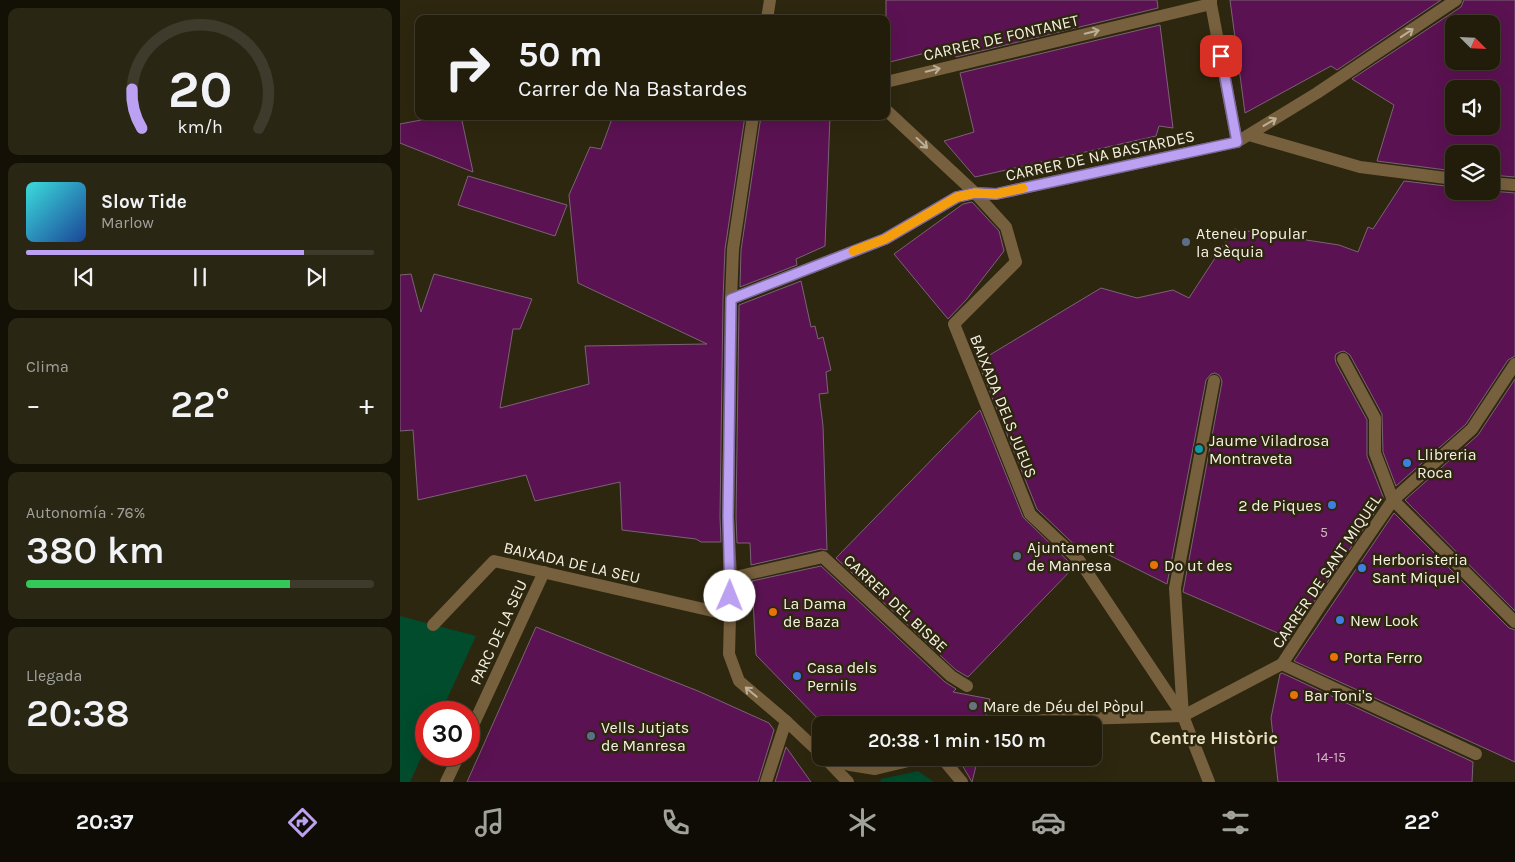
<!DOCTYPE html>
<html lang="es">
<head>
<meta charset="utf-8">
<style>
  :root { --surface:#221d0b; --page:#2a2614; --text:#f1f3f6; --muted:#a2a29d; --line:#3f3b2c; --accent:#bca0f2 }
  body { margin:0; font-family:Karla,sans-serif; background:var(--page); color:var(--text); height:100vh; display:flex; flex-direction:column; font-size:19px; white-space:nowrap }
  * { box-sizing:border-box; margin:0 }
  p { font-size:16px; color:var(--muted) }
  .icon { flex:none; width:28px; height:28px; fill:none; stroke:currentColor; stroke-width:2; stroke-linecap:round; stroke-linejoin:round }
  .map { position:relative; flex:1; overflow:hidden }
  .panel { display:flex; flex-direction:column; gap:8px; padding:8px; background:#131006; width:400px }
  .panel>* { flex:none }
  .guide { position:absolute; left:15px; top:15px; width:475px; height:105px; border-radius:10px; box-shadow:0 5px 20px #0002,0 0 0 1px var(--line); background:#221d0b; color:var(--text); overflow:hidden }
  .needle { width:32px; rotate:114deg }
  .buttons { position:absolute; left:1045px; top:15px; display:grid; gap:10px }
  .buttons a { display:grid; place-items:center; width:55px; height:55px; border-radius:10px; background:var(--surface); box-shadow:0 5px 20px #0002,0 0 0 1px var(--line); font-size:25px }
  .speed { position:absolute; left:15px; top:701px; display:flex; gap:10px; font-size:25px; font-weight:700; text-align:center }
  .speed>* { display:grid; place-content:center; width:65px; height:65px; border-radius:50%; background:var(--surface); box-shadow:0 5px 20px #0002,0 0 0 1px var(--line); line-height:1 }
  .speed .limit { border:8px solid #d22; background:#fff; color:#111 }
  .pin { position:absolute; display:grid; place-items:center; width:42px; height:42px; color:#fff; margin:-21px; border-radius:10px; box-shadow:0 2px 8px #0006 }
  .me { position:absolute; width:55px; margin:-28px; rotate:1deg; stroke-linejoin:round; filter:drop-shadow(0 0 4px #0008) }
  .turn { display:flex; align-items:center; gap:18px; height:105px; padding:0 20px; font-size:22px }
  .turn .icon { width:65px; height:65px; stroke-width:2.5 }
  .turn b { display:block; font-size:35px; line-height:42px }
  .big { font-size:38px; font-weight:600; line-height:1.1 }
  .panel .tile { flex:1; display:flex; flex-direction:column; justify-content:center; gap:8px; min-width:0; padding:0 18px; border-radius:10px; background:var(--page) }
  .panel .dial { align-items:center; gap:0 }
  .dial svg { height:130px; overflow:visible; fill:none; stroke:var(--line); stroke-width:7; stroke-linecap:round; text-anchor:middle }
  .dial text { fill:var(--text); stroke:none }
  .song { display:flex; align-items:center; gap:15px }
  .cover { width:60px; height:60px; border-radius:8px; background:linear-gradient(135deg,hsl(180 70% 55%),hsl(220 70% 35%)) }
  .played { height:5px; border-radius:2px; background:linear-gradient(90deg,var(--accent) 80%,var(--line) 80%) }
  .keys { display:flex; justify-content:space-around; direction:ltr }
  .heat { display:flex; justify-content:space-between; align-items:center; font-size:28px; direction:ltr }
  .charge { height:8px; border-radius:4px; background:linear-gradient(90deg,#34c759 76%,var(--line) 0) }
  .trip { position:absolute; left:412px; top:716px; width:290px; height:50px; border-radius:10px; background:var(--surface); box-shadow:0 5px 20px #0002,0 0 0 1px var(--line); font-weight:600; line-height:50px; text-align:center }
  .tabs { display:flex; height:80px; justify-content:space-around; align-items:center; background:#0e0c04; color:var(--muted) }
  .tabs .icon { width:35px; height:35px }
  .tabs .selected { color:var(--accent) }
  .tabs b { font-size:22px; color:var(--text) }
  main { display:flex; flex:1; min-height:0 }
  .map>svg:first-child { display:block }
</style>
</head>
<body>
<main>
<section class="panel">
<div class="tile dial"><svg viewBox="0 0 100 80">
<path d="M14 69A42 42 0 1 1 86 69"/>
<path d="M14 69A42 42 0 0 1 8 45" stroke="#bca0f2"/>
<text x="50" y="56" font-size="32" font-weight="700">20</text>
<text x="50" y="72" font-size="11">km/h</text>
</svg></div>
<div class="tile">
<div class="song"><i class="cover"></i><div><b>Slow Tide</b><p>Marlow</p></div></div>
<div class="played"></div>
<div class="keys"><svg class="icon" aria-label="previous" viewBox="0 0 24 24"><path d="M18 5L8 12l10 7zM5 5v14"/></svg><svg class="icon" aria-label="pause" viewBox="0 0 24 24"><path d="M8 5v14M16 5v14"/></svg><svg class="icon" aria-label="next" viewBox="0 0 24 24"><path d="M6 5l10 7-10 7zM19 5v14"/></svg></div>
</div>
<div class="tile"><p>Clima</p>
<div class="heat"><a>−</a><b class="big">22°</b><a>+</a></div>
</div>
<div class="tile"><p>Autonomía · 76%</p><b class="big">380 km</b><div class="charge"></div></div>
<div class="tile"><p>Llegada</p><b class="big">20:38</b></div>
</section>
<div class="map">
<svg width="1115" height="782" viewBox="0 0 1115 782">
  <rect width="100%" height="100%" fill="#2e270f"/>
  <!-- green -->
  <g fill="#004c2d">
    <path d="M0,616L76,636L41,712H26V747L10,782H0Z"/>
    <path d="M518,771L534,782H480L481,779Z"/>
  </g>
  <!-- building -->
  <g fill="#5b1252" stroke="#7a6375" fill-rule="evenodd">
    <path d="M486,0H757L758,8L556,57L553,46L486,63Z"/>
    <path d="M830,0H1041L937,70L931,66L845,113Z"/>
    <path d="M1064,0H1115V177L1091,175V154H1054V171L977,161L994,105L952,79L1061,7ZM1054,24H1091V61H1054ZM1054,89H1091V126H1054Z"/>
    <path d="M760,25L773,128L759,126L756,136L575,177L544,141L574,132L560,73Z"/>
    <path d="M42,116H61L73,172L0,143V124Z"/>
    <path d="M213,116H345L325,249L323,299L320,517L321,542H301L296,539L222,530L220,482L135,501L126,475L18,500L13,430L0,431V275L11,274L21,312L34,274L132,299L120,329H113L100,408L189,384L185,346L307,344L178,283L169,195L190,147L201,149Z"/>
    <path d="M361,116H430L425,246L396,259L397,265L340,287L341,250Z"/>
    <path d="M68,176L167,205L155,236L58,205Z"/>
    <path d="M1004,181L1054,187V191H1091L1115,193V356L1108,360L1066,424L996,486L983,452L982,414L950,355L944,351L940,352L936,354L935,358L936,363L967,420V456L984,499L886,643L887,637L783,592L822,382L821,378L819,375L815,373L811,374L806,380L767,584L693,547L685,555L637,509L578,362L701,288L737,298L773,290L789,298L834,229L939,245L958,252L968,227L973,229Z"/>
    <path d="M572,202L599,231L604,251L566,300L548,319L494,254L563,204Z"/>
    <path d="M401,281L411,327L415,326L418,339L423,337L431,370L426,372L428,393L419,394L423,426L427,550L421,549L351,565L350,543H337L336,517L339,305Z"/>
    <path d="M1115,379V611L1005,500L1078,435Z"/>
    <path d="M580,410L623,517L674,567L568,677L556,670L436,558Z"/>
    <path d="M994,513L1109,628L1115,630V762L894,661Z"/>
    <path d="M421,566L545,682L556,689L553,692L590,699L584,725H424L356,655L352,581Z"/>
    <path d="M136,627L298,691L369,723L374,730L358,782H67Z"/>
    <path d="M882,673L1073,762L1072,782H878L871,718L880,674Z"/>
    <path d="M386,747L411,782H375Z"/>
    <path d="M558,758H578L572,782Z"/>
  </g>
  <g fill="none" stroke-linecap="round" stroke-linejoin="round">
    <!-- street -->
    <g stroke="#77603d" stroke-width="12">
      <path d="M811,0V4L837,142"/>
      <path d="M367,19L370,0"/>
      <path d="M486,82L811,4"/>
      <path d="M486,110L575,193L606,227L616,262L554,324L630,514L679,560L783,716L809,782"/>
      <path d="M353,116L333,249L331,299L328,517L331,578L329,654L339,681L386,721L421,754"/>
      <path d="M849,135L960,167L1054,179"/>
      <path d="M1091,183L1115,185"/>
      <path d="M331,299L485,239L557,197L575,193L596,194L837,142L917,93L1056,0"/>
      <path d="M943,359L975,418V453L993,500L1115,622"/>
      <path d="M331,578L423,557L551,676L567,686"/>
      <path d="M33,625L94,561L330,615"/>
      <path d="M882,664L1076,754"/>
      <path d="M783,716L775,588L814,381"/>
      <path d="M605,725L645,720L783,716L882,664L922,603L993,500L1072,429L1115,364"/>
      <path d="M69,734L144,572"/>
      <path d="M425,758L450,765L475,769L521,758"/>
      <path d="M542,758L562,782"/>
      <path d="M426,759L448,782"/>
      <path d="M46,782L59,755"/>
      <path d="M366,782L386,721"/>
    </g>
  </g>
  <!-- one-way arrows -->
  <defs><path id="oneway-shaft" d="M-6 0H5M1.5-3L5.5 0L1.5 3" fill="none" stroke-width="1.6" stroke-linecap="round" stroke-linejoin="round" transform="scale(1.25)"/></defs>
  <g stroke="#bcb098">
    <use href="#oneway-shaft" transform="translate(692 32) rotate(-13)"/>
    <use href="#oneway-shaft" transform="translate(1007 33) rotate(-34)"/>
    <use href="#oneway-shaft" transform="translate(533 70) rotate(-14)"/>
    <use href="#oneway-shaft" transform="translate(870 122) rotate(-31)"/>
    <use href="#oneway-shaft" transform="translate(522 143) rotate(43)"/>
    <use href="#oneway-shaft" transform="translate(351 692) rotate(-140)"/>
  </g>
  <g fill="none" stroke-linecap="round" stroke-linejoin="round">
    <!-- route casing -->
    <g stroke="#7a689d" stroke-width="12">
      <path id="route" d="M330,596L328,517L331,299L485,239L557,197L575,193L596,194L837,142L821,56"/>
    </g>
    <!-- route -->
    <use href="#route" stroke="#bca0f2" stroke-width="9"/>
    <!-- slow -->
    <path stroke="#f59e0b" stroke-width="9" d="M453,251L485,239L557,197L575,193L596,194L623,188"/>
  </g>
  <!-- markers -->
  <g fill="#5c6f8a" stroke="#2e270f" stroke-width="2">
    <circle cx="786" cy="242" r="5"/>
    <circle cx="617" cy="556" r="5"/>
    <circle cx="191" cy="736" r="5"/>
  </g>
  <circle fill="#0f9aa8" stroke="#2e270f" stroke-width="2" cx="799" cy="449" r="5"/>
  <g fill="#3f7fe0" stroke="#2e270f" stroke-width="2">
    <circle cx="1007" cy="463" r="5"/>
    <circle cx="932" cy="505" r="5"/>
    <circle cx="962" cy="568" r="5"/>
    <circle cx="940" cy="620" r="5"/>
    <circle cx="397" cy="676" r="5"/>
  </g>
  <g fill="#e8710a" stroke="#2e270f" stroke-width="2">
    <circle cx="754" cy="565" r="5"/>
    <circle cx="373" cy="612" r="5"/>
    <circle cx="934" cy="657" r="5"/>
    <circle cx="894" cy="695" r="5"/>
  </g>
  <circle fill="#6b7280" stroke="#2e270f" stroke-width="2" cx="573" cy="706" r="5"/>
  <g text-anchor="middle" stroke-width="5" stroke-linejoin="round" paint-order="stroke">
    <!-- number labels -->
    <g font-size="14" fill="#ceb9be">
      <text x="924" y="537">5</text>
      <text x="931" y="762">14-15</text>
    </g>
    <!-- street labels -->
    <g font-size="16" fill="#f4f1e2" stroke="#2e270f">
      <text transform="translate(601 37) rotate(-13)" y="6">CARRER DE FONTANET</text>
      <text transform="translate(700 155) rotate(-12)" y="6">CARRER DE NA BASTARDES</text>
      <text transform="translate(604 406) rotate(68)" y="6">BAIXADA DELS JUEUS</text>
      <text transform="translate(172 562) rotate(13)" y="6">BAIXADA DE LA SEU</text>
      <text transform="translate(926 571) rotate(-56)" y="6">CARRER DE SANT MIQUEL</text>
      <text transform="translate(496 603) rotate(43)" y="6">CARRER DEL BISBE</text>
      <text transform="translate(98 632) rotate(-65)" y="6">PARC DE LA SEU</text>
    </g>
    <!-- poi labels -->
    <g font-size="16" fill="#f4f1e2" stroke="#2e270f" text-anchor="start">
      <text x="796" y="239">Ateneu Popular<tspan x="796" dy="18">la Sèquia</tspan></text>
      <text x="809" y="446">Jaume Viladrosa<tspan x="809" dy="18">Montraveta</tspan></text>
      <text x="1017" y="460">Llibreria<tspan x="1017" dy="18">Roca</tspan></text>
      <text x="922" y="511" text-anchor="end">2 de Piques</text>
      <text x="627" y="553">Ajuntament<tspan x="627" dy="18">de Manresa</tspan></text>
      <text x="972" y="565">Herboristeria<tspan x="972" dy="18">Sant Miquel</tspan></text>
      <text x="764" y="571">Do ut des</text>
      <text x="383" y="609">La Dama<tspan x="383" dy="18">de Baza</tspan></text>
      <text x="950" y="626">New Look</text>
      <text x="944" y="663">Porta Ferro</text>
      <text x="407" y="673">Casa dels<tspan x="407" dy="18">Pernils</tspan></text>
      <text x="904" y="701">Bar Toni's</text>
      <text x="583" y="712">Mare de Déu del Pòpul</text>
      <text x="201" y="733">Vells Jutjats<tspan x="201" dy="18">de Manresa</tspan></text>
    </g>
    <!-- neighbourhood labels -->
    <g font-size="18" font-weight="bold" fill="#eae2c5" stroke="#2e270f">
      <text x="814" y="744">Centre Històric</text>
    </g>
  </g>
</svg>
<div class="buttons">
<a><svg class="needle" viewBox="-14 -14 28 28"><path d="M0-13l5 13h-10z" fill="#e53935"/><path d="M0 13l5-13h-10z" fill="#a2a29d"/></svg></a>
<a><svg class="icon" aria-label="sound" viewBox="0 0 24 24"><path d="M4 9h4l5-4v14l-5-4H4zM17 9q2 3 0 6"/></svg></a>
<a><svg class="icon" aria-label="layers" viewBox="0 0 24 24"><path d="M12 4l9 5-9 5-9-5zM3 14l9 5 9-5"/></svg></a>
</div>
<div class="speed"><div class="limit">30</div></div>
<div class="pin" style="left:821px;top:56px;background:#d93025"><svg class="icon" aria-label="arrive" viewBox="0 0 24 24"><path d="M6 21V4h12l-3 4 3 4H6"/></svg></div>
<svg class="me" style="left:330px;top:596px" viewBox="-20 -20 40 40"><circle r="19" fill="#fff"/><path d="M0-13L10 11 0 6-10 11z" fill="#bca0f2"/></svg>
<div class="trip">20:38 · 1 min · 150 m</div>
<div class="guide">
<div class="turn"><svg class="icon" aria-label="right" viewBox="0 0 24 24"><path d="M7 20v-9h11M14 6l5 5-5 5"/></svg><div><b>50 m</b>Carrer de Na Bastardes</div></div>
</div>
</div>
</main>
<nav class="tabs">
<b>20:37</b>
<svg class="icon selected" aria-label="directions" viewBox="0 0 24 24"><path d="M12 3l9 9-9 9-9-9zM9 14v-3h6M13 9l2 2-2 2"/></svg>
<svg class="icon" aria-label="music" viewBox="0 0 24 24"><path d="M9 18V5l10-2v13"/><circle cx="6" cy="18" r="3"/><circle cx="16" cy="16" r="3"/></svg>
<svg class="icon" aria-label="phone" viewBox="0 0 24 24"><path d="M5 4h4l2 5-3 2q2 4 5 5l2-3 5 2v4C11 20 4 13 5 4z"/></svg>
<svg class="icon" aria-label="climate" viewBox="0 0 24 24"><path d="M12 3v18M4 7l16 10M4 17L20 7"/></svg>
<svg class="icon" aria-label="car" viewBox="0 0 24 24"><path d="M5 17H2v-5l4-1 3-4h7l3 4 3 1v5h-3M9 17h6M6 11h13"/><circle cx="7" cy="17" r="2"/><circle cx="17" cy="17" r="2"/></svg>
<svg class="icon" aria-label="filters" viewBox="0 0 24 24"><path d="M4 7h16M4 17h16"/><circle cx="9" cy="7" r="2"/><circle cx="15" cy="17" r="2"/></svg>
<b>22°</b>
</nav>
</body>
</html>
